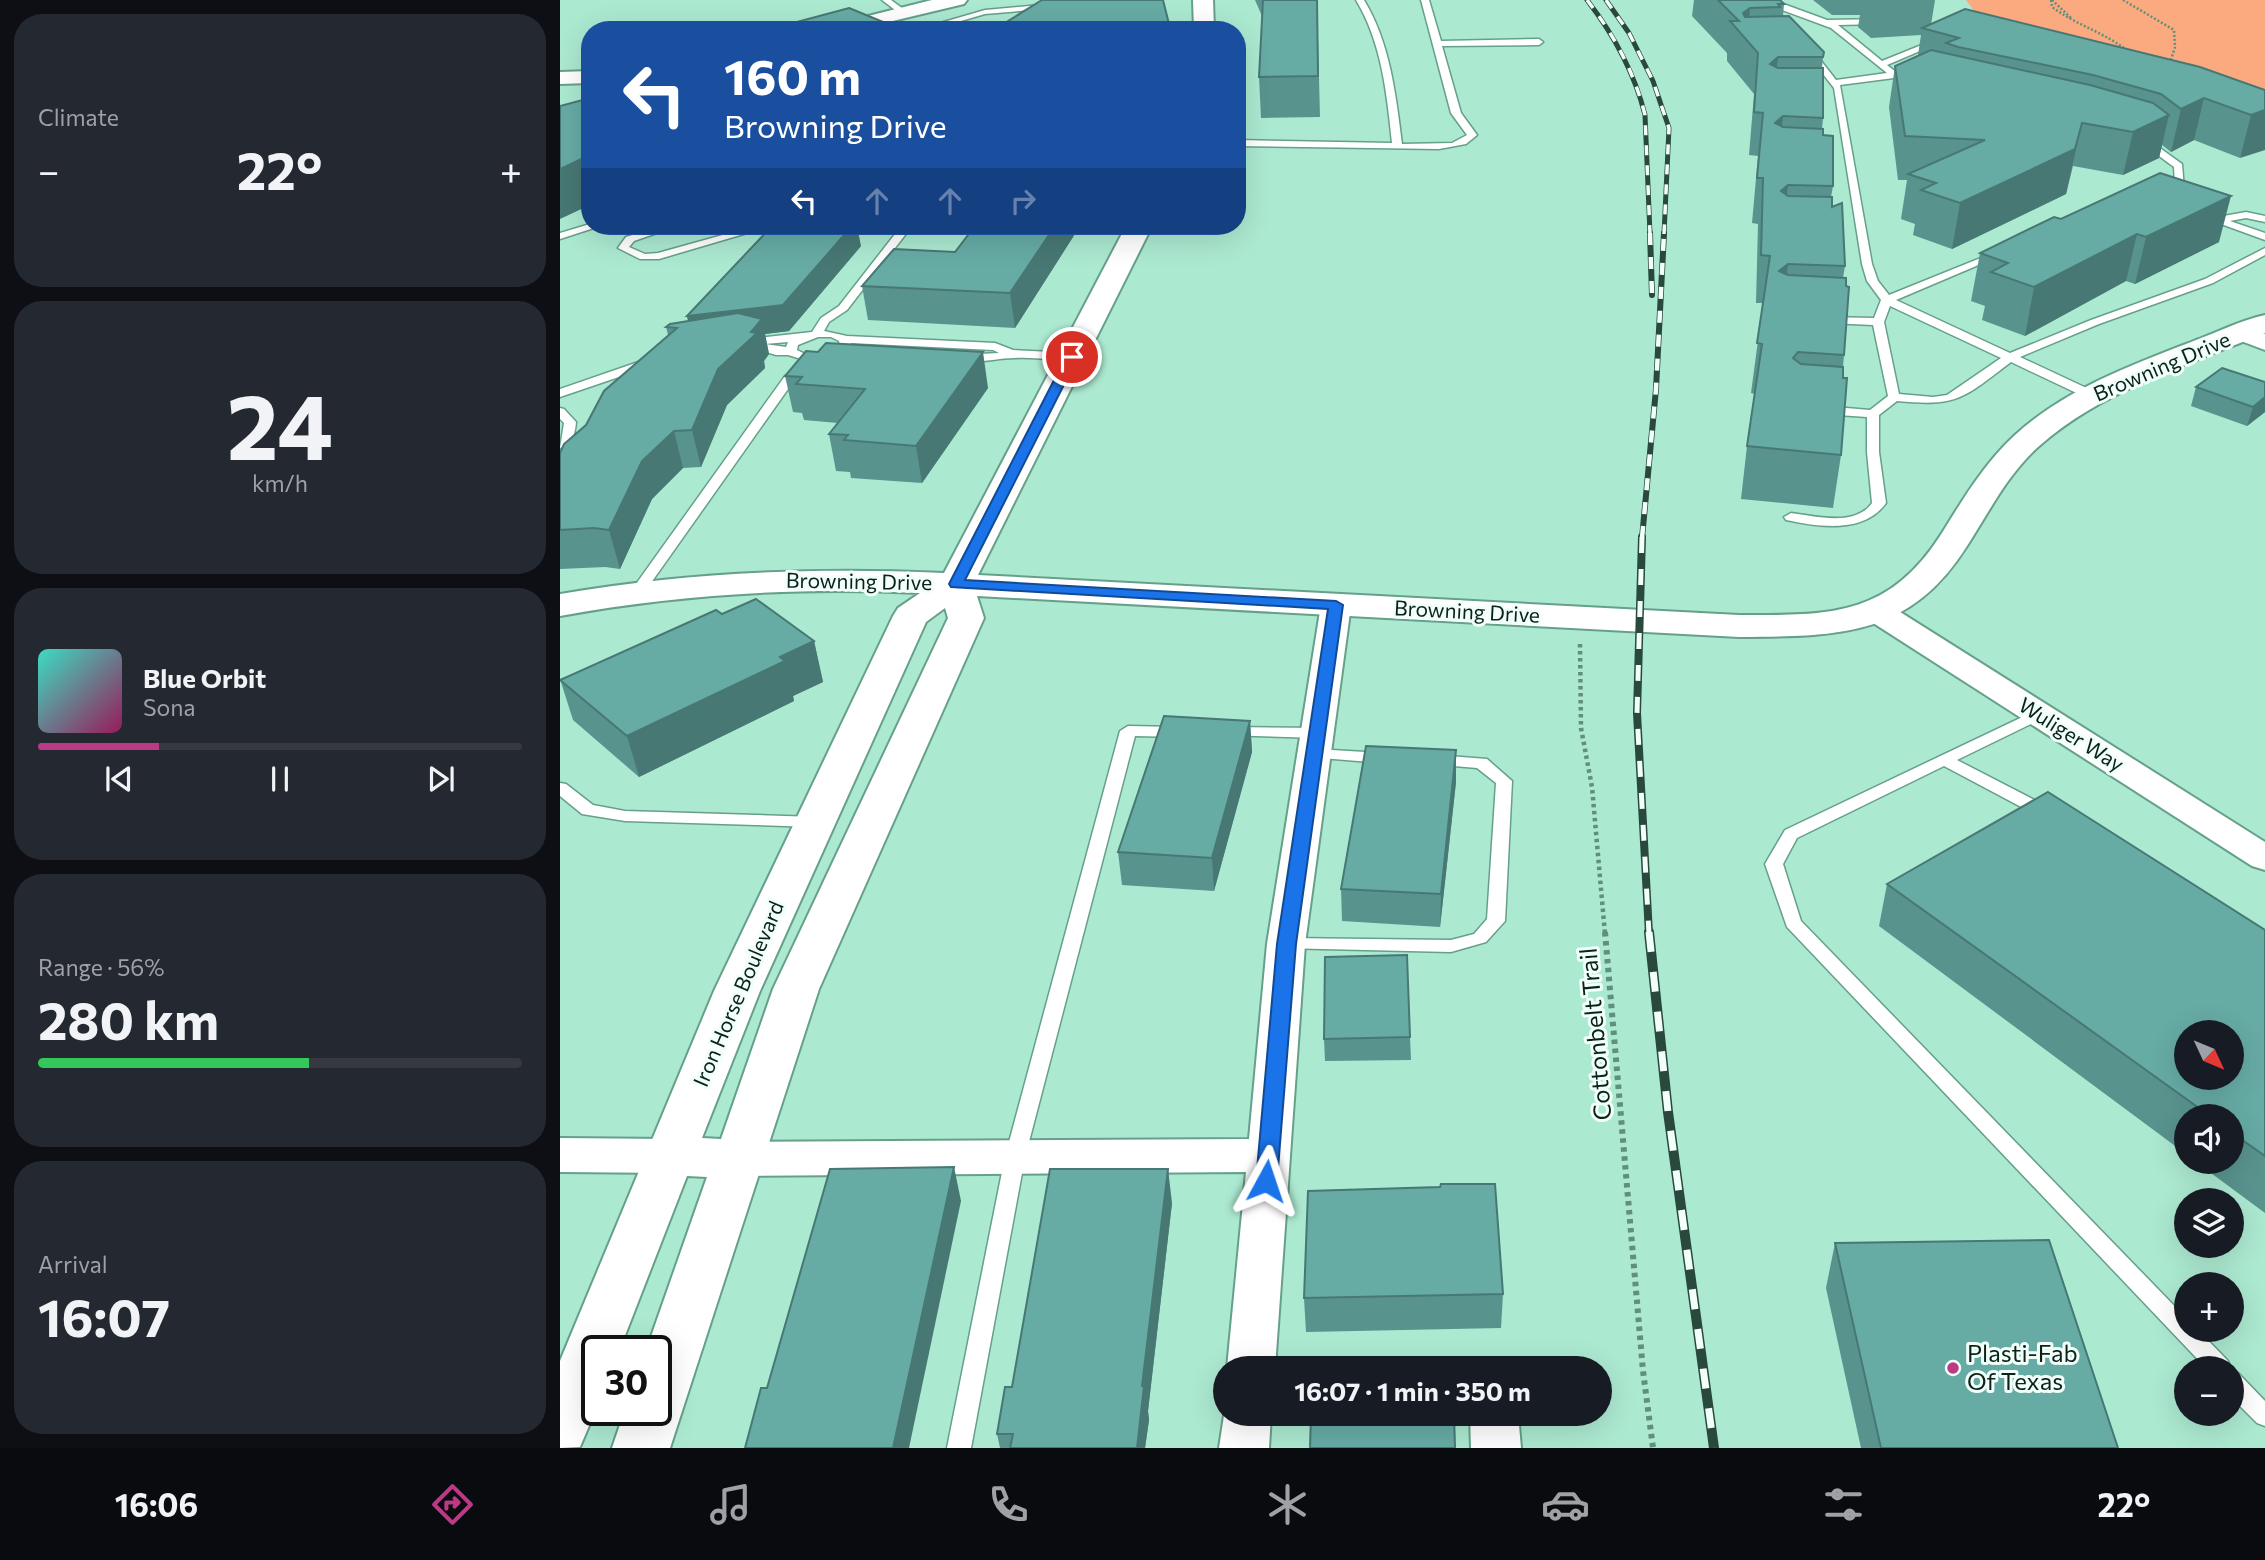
<!DOCTYPE html>
<html lang="en">
<head>
<meta charset="utf-8">
<style>
  :root { --surface:#171b24; --page:#242831; --text:#f1f3f6; --muted:#9ea1a6; --line:#363941; --accent:#ba3a85 }
  body { margin:0; font-family:Commissioner,sans-serif; background:var(--page); color:var(--text); height:100vh; display:flex; flex-direction:column; font-size:26px; white-space:nowrap }
  * { box-sizing:border-box; margin:0 }
  p { font-size:23px; color:var(--muted) }
  .icon { flex:none; width:38px; height:38px; fill:none; stroke:currentColor; stroke-width:2; stroke-linecap:round; stroke-linejoin:round }
  .map { position:relative; flex:1; overflow:hidden }
  .sheet { display:flex; flex-direction:column; gap:14px; padding:14px; background:#0d0f14; width:560px }
  .sheet>* { flex:none }
  .hud { position:absolute; left:21px; top:21px; width:665px; height:214px; border-radius:28px; box-shadow:0 7px 28px #0002; background:#1a4fa0; color:#fff; overflow:hidden }
  .needle { width:46px; rotate:134deg }
  .fabs { position:absolute; left:1614px; top:1020px; display:grid; gap:14px }
  .fabs a { display:grid; place-items:center; width:70px; height:70px; border-radius:50%; background:var(--surface); box-shadow:0 7px 28px #0002; font-size:35px }
  .speed { position:absolute; left:21px; top:1335px; display:flex; gap:14px; font-size:35px; font-weight:700; text-align:center }
  .speed>* { display:grid; place-content:center; width:91px; height:91px; border-radius:50%; background:var(--surface); box-shadow:0 7px 28px #0002; line-height:1 }
  .speed .limit { border:4px solid #111; border-radius:10px; background:#fff; color:#111 }
  .pin { position:absolute; display:grid; place-items:center; width:60px; height:60px; color:#fff; margin:-30px; border:4px solid #fff; border-radius:50%; box-shadow:0 2px 7px #0007 }
  .me { position:absolute; width:77px; margin:-38px; rotate:5deg; stroke-linejoin:round; filter:drop-shadow(0 0 5px #0008) }
  .turn { display:flex; align-items:center; gap:24px; height:147px; padding:0 28px; font-size:32px }
  .turn .icon { width:91px; height:91px; stroke-width:2.5 }
  .turn b { display:block; font-size:49px; line-height:60px }
  .lanes { display:flex; align-items:center; height:66px; padding:0 28px; background:#0003; justify-content:center; gap:35px; direction:ltr }
  .lanes .off { opacity:.35 }
  .big { font-size:52px; font-weight:700; line-height:1.1 }
  .sheet .tile { flex:1; display:flex; flex-direction:column; justify-content:center; gap:10px; min-width:0; padding:0 24px; border-radius:28px; background:var(--page) }
  .sheet .dial { align-items:center; gap:0 }
  .dial b { font-size:91px; line-height:1 }
  .song { display:flex; align-items:center; gap:21px }
  .cover { width:84px; height:84px; border-radius:10px; background:linear-gradient(135deg,hsl(170 70% 55%),hsl(330 70% 35%)) }
  .played { height:7px; border-radius:4px; background:linear-gradient(90deg,var(--accent) 25%,var(--line) 25%) }
  .keys { display:flex; justify-content:space-around; direction:ltr }
  .heat { display:flex; justify-content:space-between; align-items:center; font-size:38px; direction:ltr }
  .charge { height:10px; border-radius:5px; background:linear-gradient(90deg,#34c759 56%,var(--line) 0) }
  .trip { position:absolute; left:653px; top:1356px; width:399px; height:70px; border-radius:35px; background:var(--surface); box-shadow:0 7px 28px #0002; font-weight:700; line-height:70px; text-align:center }
  .menu { display:flex; height:112px; justify-content:space-around; align-items:center; background:#090b0e; color:var(--muted) }
  .menu .icon { width:49px; height:49px }
  .menu .selected { color:var(--accent) }
  .menu b { font-size:32px; color:var(--text) }
  main { display:flex; flex:1; min-height:0 }
  .map>svg:first-child { display:block }
</style>
</head>
<body>
<main>
<section class="sheet">
<div class="tile"><p>Climate</p>
<div class="heat"><a>−</a><b class="big">22°</b><a>+</a></div>
</div>
<div class="tile dial"><b>24</b><p>km/h</p></div>
<div class="tile">
<div class="song"><i class="cover"></i><div><b>Blue Orbit</b><p>Sona</p></div></div>
<div class="played"></div>
<div class="keys"><svg class="icon" aria-label="previous" viewBox="0 0 24 24"><path d="M18 5L8 12l10 7zM5 5v14"/></svg><svg class="icon" aria-label="pause" viewBox="0 0 24 24"><path d="M8 5v14M16 5v14"/></svg><svg class="icon" aria-label="next" viewBox="0 0 24 24"><path d="M6 5l10 7-10 7zM19 5v14"/></svg></div>
</div>
<div class="tile"><p>Range · 56%</p><b class="big">280 km</b><div class="charge"></div></div>
<div class="tile"><p>Arrival</p><b class="big">16:07</b></div>
</section>
<div class="map">
<svg width="1705" height="1448" viewBox="0 0 1705 1448">
  <rect width="100%" height="100%" fill="#ace9d1"/>
  <!-- green -->
  <path fill="#fbaa80" d="M1406,0H1705V119L1427,28Z"/>
  <g fill="none" stroke-linecap="round" stroke-linejoin="round">
    <!-- service casing -->
    <g stroke="#66a08a" stroke-width="3">
      <g id="service">
        <path d="M322,0H331L346,11L339,13Z"/>
        <path d="M796,0H804C830,43 836,95 842,144L892,143L907,135L891,113L861,0H869L881,41L979,39L983,42L979,45L882,46L901,113L917,135L906,144L879,149L677,146V140L832,143C827,95 822,43 796,0Z"/>
        <path d="M1218,2L1267,20L1323,19V23L1320,24L1278,25L1322,61L1374,40L1381,42L1327,65L1337,73L1357,79V83L1334,78L1280,85L1312,264L1318,281L1329,295L1433,253L1442,255L1336,300L1450,353L1531,320L1645,279L1705,248V255L1653,283L1539,324L1460,357L1535,392V398H1527L1451,362C1403,398 1399,407 1337,401L1319,415V452L1326,503C1304,534 1259,527 1226,520L1224,517L1231,513C1256,516 1295,527 1312,503L1307,452V417L1263,414L1257,410L1263,406L1310,410L1328,396L1313,325L1268,323L1262,320L1268,317L1314,318L1321,300L1307,281L1302,264L1274,88L1244,50L1251,48L1276,80L1327,73L1271,28L1214,7H1203L1199,5ZM1330,306L1441,358L1387,395L1373,397L1339,394L1324,322Z"/>
        <path d="M491,4L495,6L494,8L425,14L370,30H356L425,10Z"/>
        <path d="M1580,138H1586L1622,164L1624,189L1604,194V190L1615,185L1614,167L1580,142Z"/>
        <path d="M1686,212L1705,216V222L1686,218L1670,221L1705,233V240L1639,216L1644,213L1658,217Z"/>
        <path d="M30,224L40,226L0,239V233Z"/>
        <path d="M102,226H117L74,241L69,247L85,254L98,253L195,226H211L99,259H80L58,248L66,237Z"/>
        <path d="M323,226H352L287,310L269,322L264,331L287,336L435,343L453,350L512,353L518,357L512,361C493,360 474,357 455,358C436,358 419,364 399,361V355L439,353L433,350L291,343L290,348L271,360L251,362L228,355H216L183,345V341L187,339L252,332L261,318L279,306L339,229H328ZM258,337H271L279,341L280,345C267,355 252,359 237,350L238,345ZM228,342L226,347L205,344Z"/>
        <path d="M90,358L94,359V365L0,397V389Z"/>
        <path d="M242,368L246,369V375L233,382L81,597H71L69,594L71,591L225,376Z"/>
        <path d="M0,408L4,409L16,422C15,433 13,445 0,448L4,423L0,419Z"/>
        <path d="M1479,709L1487,714L1485,717L1397,760L1492,809L1494,813L1492,817H1480L1384,766L1237,838L1223,864L1241,921L1626,1318V1330H1638L1668,1361L1671,1368H1646L1227,927L1205,864L1225,830Z"/>
        <path d="M568,726L619,727L627,732L619,737L575,736L465,1157L411,1448H387L445,1157L560,731Z"/>
        <path d="M669,727L758,728L766,733L758,738L663,735L661,732Z"/>
        <path d="M755,749L822,753L830,758L822,763L749,757L747,754L749,751Z"/>
        <path d="M876,755L927,759L952,781L945,921L926,942L891,952L720,948L717,944L720,940L726,938L891,940L914,934L927,919L936,783L917,768L870,764L868,760L870,756Z"/>
        <path d="M0,783L6,784L33,805L65,811L256,817L264,822L256,827L65,821L22,814L0,796Z"/>
        <path d="M1671,1371L1679,1374L1705,1401V1426L1697,1423L1671,1397Z"/>
      </g>
    </g>
    <!-- minor casing -->
    <g stroke="#66a08a" stroke-width="4">
      <g id="minor">
        <path d="M372,0H407L404,4L295,30H265L268,26Z"/>
        <path d="M30,71V83L0,84V72Z"/>
        <path d="M1682,326L1705,334V350L1673,338L1670,333L1673,328Z"/>
        <path d="M776,596L787,599L791,605L745,944L715,1368H667L686,1172L178,1176L163,1171L157,1159L163,1147L178,1142L689,1139L707,944L761,605L765,599Z"/>
        <path d="M1318,603L1329,605L1705,842V870L1692,866L1307,619L1303,612L1307,605Z"/>
        <path d="M0,1138L110,1139L125,1144L131,1156L125,1168L110,1173L0,1172Z"/>
        <path d="M665,1409V1414H711L709,1448H659Z"/>
        <path d="M910,1414H958L961,1448H911Z"/>
      </g>
    </g>
    <!-- tertiary casing -->
    <g stroke="#66a08a" stroke-width="4">
      <g id="tertiary">
        <path d="M633,0H653L654,30H634Z"/>
        <path d="M566,226H592L418,575L1179,615C1269,615 1328,618 1382,533C1403,499 1424,464 1454,436C1505,389 1572,365 1636,340C1658,332 1681,320 1705,315V333C1627,365 1542,390 1478,447C1447,475 1429,512 1407,546C1349,638 1278,636 1179,637L417,596L424,618L259,989L110,1448H52L65,1410H96V1351H86L147,1177L127,1176L59,1351H37V1407L20,1447L0,1448V1361L154,991L333,616L338,608L360,593C240,587 119,594 0,616V594C127,572 255,567 384,573ZM385,608L388,618L213,989L161,1139L142,1138L200,991L366,622Z"/>
      </g>
    </g>
    <!-- path-far2 -->
    <g stroke="#628e7d" stroke-width="2.5" stroke-dasharray="2 2" stroke-linecap="butt">
      <path d="M1491,0L1492,7C1516,25 1546,33 1569,52"/>
      <path d="M1492,0L1511,18"/>
      <path d="M1563,0L1614,30L1615,47L1610,63"/>
    </g>
    <!-- path-far1 -->
    <path stroke="#628e7d" stroke-width="4.5" stroke-dasharray="3.5 3.5" stroke-linecap="butt" d="M1020,644L1021,728L1032,787L1045,934"/>
    <!-- path -->
    <path stroke="#628e7d" stroke-width="6" stroke-dasharray="4.5 4.5" stroke-linecap="butt" d="M1045,932L1083,1371L1093,1448"/>
    <!-- service -->
    <use href="#service" fill="#fff" fill-rule="evenodd"/>
    <!-- minor -->
    <use href="#minor" fill="#fff" fill-rule="evenodd"/>
    <!-- tertiary -->
    <use href="#tertiary" fill="#fff" fill-rule="evenodd"/>
    <!-- rail-far3 casing -->
    <g stroke="#29493d" stroke-width="5">
      <g id="rail-far3">
        <path d="M1027,0C1054,35 1074,71 1085,115L1090,234"/>
        <path d="M1046,0L1069,33L1093,81L1109,128L1104,234"/>
      </g>
    </g>
    <!-- rail-far2 casing -->
    <g stroke="#29493d" stroke-width="6">
      <g id="rail-far2">
        <path d="M1090,233L1092,295"/>
        <path d="M1082,538L1096,389L1104,233"/>
      </g>
    </g>
    <!-- rail-far1 casing -->
    <g stroke="#29493d" stroke-width="8">
      <path id="rail-far1" d="M1082,537L1077,713L1089,934"/>
    </g>
    <!-- rail casing -->
    <g stroke="#29493d" stroke-width="10">
      <path id="rail" d="M1089,932L1108,1112L1154,1448"/>
    </g>
    <!-- rail-far3 -->
    <use href="#rail-far3" stroke="#f2fef9" stroke-width="3.5" stroke-dasharray="10" stroke-linecap="butt"/>
    <!-- rail-far2 -->
    <use href="#rail-far2" stroke="#f2fef9" stroke-width="4.5" stroke-dasharray="12" stroke-linecap="butt"/>
    <!-- rail-far1 -->
    <use href="#rail-far1" stroke="#f2fef9" stroke-width="5" stroke-dasharray="16" stroke-linecap="butt"/>
    <!-- rail -->
    <use href="#rail" stroke="#f2fef9" stroke-width="7" stroke-dasharray="20" stroke-linecap="butt"/>
  </g>
  <!-- wall -->
  <g fill="#59938e">
    <path d="M695,0H757L760,117L701,118L699,77L702,16Z"/>
    <path d="M1134,0H1220L1224,4L1223,16L1263,57L1262,68L1263,118L1262,129L1273,186L1271,197L1272,207L1285,266L1283,278L1284,355L1283,367L1281,455L1273,508L1181,499L1187,446L1195,394L1191,393L1203,303H1196L1198,224L1192,223L1198,156L1189,155L1194,94L1167,61V53L1132,16Z"/>
    <path d="M1253,0H1375L1371,25L1705,90L1680,158L1634,140L1611,152L1602,145L1599,158L1563,175L1513,166L1506,194L1392,249L1353,235L1355,224L1341,219L1347,180H1338L1329,107L1335,66L1358,55L1361,35L1311,38L1298,27L1300,15H1272Z"/>
    <path d="M1501,219L1659,242L1575,284L1566,281L1465,336L1422,320L1425,306L1411,301L1420,253Z"/>
    <path d="M415,226H520L455,328L308,320L302,286L395,252Z"/>
    <path d="M301,246L229,331L205,334L209,354L204,361L205,368L167,405L141,467L123,468L92,499L60,569L45,567L0,569V453L108,335L106,327L128,321L127,316Z"/>
    <path d="M225,376L428,388L362,483L291,478L290,472L276,471L269,434L278,423L244,420L242,413L233,412Z"/>
    <path d="M1705,382V412L1687,426L1631,406L1636,387Z"/>
    <path d="M162,614L254,641L263,682L233,696L234,701L79,777L13,720L0,679Z"/>
    <path d="M690,721L692,752L654,891L562,885L558,852Z"/>
    <path d="M896,750V782L880,927L782,921L781,889Z"/>
    <path d="M1327,884L1705,930V1213L1636,1162H1671V1116H1626V1154L1319,926Z"/>
    <path d="M850,1037L851,1060L765,1061L764,1039Z"/>
    <path d="M880,1187L943,1294L941,1328L746,1332L744,1298Z"/>
    <path d="M612,1203L588,1411L589,1420L585,1448H440L437,1434L452,1387Z"/>
    <path d="M1275,1243L1558,1448H1301L1266,1288Z"/>
  </g>
  <!-- shaded-wall -->
  <g fill="#487874">
    <path d="M1190,8L1187,40L1183,13Z"/>
    <path d="M333,26L334,30H318Z"/>
    <path d="M1218,57L1213,98L1210,64Z"/>
    <path d="M1644,98L1634,140L1611,152L1621,109Z"/>
    <path d="M1705,110V150L1680,158L1691,115Z"/>
    <path d="M1609,115L1599,158L1563,175L1573,132Z"/>
    <path d="M1223,116L1218,159L1215,123Z"/>
    <path d="M1522,123L1506,194L1392,249L1400,203Z"/>
    <path d="M30,155V205L0,219V169Z"/>
    <path d="M1228,185L1223,230L1221,191Z"/>
    <path d="M1671,196L1659,242L1575,284L1586,237Z"/>
    <path d="M292,226H297L301,246L229,331L205,334L209,354L204,361L205,368L167,405L141,467L132,430L133,342L127,316Z"/>
    <path d="M495,226H520L455,328L450,293Z"/>
    <path d="M1577,234L1566,281L1465,336L1474,287Z"/>
    <path d="M1228,264L1222,312L1219,271Z"/>
    <path d="M423,352L428,388L362,483L356,446Z"/>
    <path d="M1705,397V412L1687,426L1693,407Z"/>
    <path d="M114,431L123,468L92,499L60,569L49,530L82,461Z"/>
    <path d="M254,641L263,682L233,696L234,701L79,777L67,736L220,657Z"/>
    <path d="M690,721L692,752L654,891L652,858Z"/>
    <path d="M896,750V782L880,927L881,894Z"/>
    <path d="M394,1167L401,1201L349,1448H333Z"/>
    <path d="M608,1169L612,1203L588,1411L589,1420L585,1448H577L582,1386Z"/>
  </g>
  <!-- building -->
  <g fill="#67aba5" stroke="#487874" stroke-width="2" fill-rule="evenodd">
    <path d="M482,0H603L609,24L607,30H435V29Z"/>
    <path d="M703,0H757L758,76L699,77Z"/>
    <path d="M1158,0H1220L1224,4H1218L1220,7L1190,8L1183,13L1185,17L1229,16L1264,52L1263,57H1218L1210,64L1218,68H1263V118L1223,116L1215,123L1223,127L1263,129V135L1273,136V186L1228,185L1221,191L1228,196L1272,197V207L1282,203L1285,266L1228,264L1219,271L1228,275L1286,278V286L1289,287L1284,355L1238,352L1233,358L1241,364L1283,367V378H1287L1281,455L1187,446L1202,344L1197,343L1210,256L1201,255L1203,178H1197L1203,113L1194,112L1198,53L1170,21H1179Z"/>
    <path d="M289,8L333,26L318,30H207Z"/>
    <path d="M1405,9L1640,67L1705,90V110L1691,115L1644,98L1621,109L1601,94L1533,75L1398,47L1386,43L1399,38L1362,28Z"/>
    <path d="M1371,50L1530,85L1593,103L1609,115L1573,132L1522,123L1515,149L1400,203L1361,190L1376,183L1348,174L1425,140L1345,136L1335,66Z"/>
    <path d="M30,98V155L0,169V106Z"/>
    <path d="M1600,173L1671,196L1586,237L1577,234L1474,287L1431,272L1448,263L1420,253L1494,217L1501,219Z"/>
    <path d="M212,226H292L223,305L127,316Z"/>
    <path d="M415,226H495L450,293L302,286L334,249L395,252Z"/>
    <path d="M178,313L202,319L191,332L197,333L158,369L132,430L114,431L82,461L49,530L34,528L0,530V453L4,444L26,425L44,391L117,328L106,327L110,324Z"/>
    <path d="M266,343L423,352L356,446L284,440L288,435L269,434L305,389L236,384L242,377L225,376L246,351L258,352Z"/>
    <path d="M1662,368L1705,382V397L1693,407L1636,387Z"/>
    <path d="M196,599L254,641L220,657L225,661L67,736L0,680L156,610L162,614Z"/>
    <path d="M604,716L690,721L652,858L558,852Z"/>
    <path d="M806,746L896,750L881,894L781,889Z"/>
    <path d="M1488,792L1705,930V1156L1671,1132V1116H1650L1327,884ZM1626,1032H1671V1078H1626Z"/>
    <path d="M847,955L850,1037L764,1039L765,957Z"/>
    <path d="M394,1167L333,1448H185L201,1388H207L270,1169Z"/>
    <path d="M490,1169H608L582,1386H584L577,1448H450L453,1434H437L445,1387H452Z"/>
    <path d="M881,1184H935L943,1294L744,1298L748,1191L880,1187Z"/>
    <path d="M1489,1240L1558,1448H1321L1275,1243Z"/>
    <path d="M751,1414H894L895,1448H750Z"/>
  </g>
  <!-- route -->
  <path fill="#1a73e8" stroke="#114b97" stroke-width="2" d="M512,353L518,357L405,580L776,601L783,605L736,944L717,1181L714,1187L706,1190L699,1187L696,1181L717,944L768,609L391,587L389,584L506,357Z"/>
  <!-- markers -->
  <circle fill="#ba3a85" stroke="#f2fef9" stroke-width="2.5" cx="1393" cy="1368" r="7"/>
  <g text-anchor="middle" stroke-width="6" stroke-linejoin="round" paint-order="stroke">
    <!-- street labels -->
    <g font-size="21" fill="#0a231a" stroke="#f2fef9">
      <text transform="translate(1602 367) rotate(-23)" y="7">Browning Drive</text>
      <text transform="translate(299 582) rotate(1)" y="7">Browning Drive</text>
      <text transform="translate(907 612) rotate(3)" y="7">Browning Drive</text>
      <text transform="translate(1511 735) rotate(32)" y="7">Wuliger Way</text>
      <text transform="translate(179 994) rotate(-67)" y="7">Iron Horse Boulevard</text>
    </g>
    <!-- near-street labels -->
    <g font-size="24" fill="#0a231a" stroke="#f2fef9">
      <text transform="translate(1036 1034) rotate(-95)" y="8">Cottonbelt Trail</text>
    </g>
    <!-- near-poi labels -->
    <g font-size="24" fill="#0a231a" stroke="#f2fef9" text-anchor="start">
      <text x="1407" y="1362">Plasti-Fab<tspan x="1407" dy="28">Of Texas</tspan></text>
    </g>
  </g>
</svg>
<div class="fabs">
<a><svg class="needle" viewBox="-14 -14 28 28"><path d="M0-13l5 13h-10z" fill="#e53935"/><path d="M0 13l5-13h-10z" fill="#9ea1a6"/></svg></a>
<a><svg class="icon" aria-label="sound" viewBox="0 0 24 24"><path d="M4 9h4l5-4v14l-5-4H4zM17 9q2 3 0 6"/></svg></a>
<a><svg class="icon" aria-label="layers" viewBox="0 0 24 24"><path d="M12 4l9 5-9 5-9-5zM3 14l9 5 9-5"/></svg></a>
<a>+</a>
<a>−</a>
</div>
<div class="speed"><div class="limit">30</div></div>
<div class="pin" style="left:512px;top:357px;background:#d93025"><svg class="icon" aria-label="arrive" viewBox="0 0 24 24"><path d="M6 21V4h12l-3 4 3 4H6"/></svg></div>
<svg class="me" style="left:706px;top:1181px" viewBox="-20 -20 40 40"><path d="M0-17L14 15 0 8-14 15z" fill="#1a73e8" stroke="#fff" stroke-width="4"/></svg>
<div class="trip">16:07 · 1 min · 350 m</div>
<div class="hud">
<div class="turn"><svg class="icon" aria-label="left" viewBox="0 0 24 24"><path d="M17 20v-9H6M10 6l-5 5 5 5"/></svg><div><b>160 m</b>Browning Drive</div></div>
<div class="lanes"><svg class="icon" aria-label="left" viewBox="0 0 24 24"><path d="M17 20v-9H6M10 6l-5 5 5 5"/></svg><svg class="icon off" aria-label="ahead" viewBox="0 0 24 24"><path d="M12 20V5M6 11l6-6 6 6"/></svg><svg class="icon off" aria-label="ahead" viewBox="0 0 24 24"><path d="M12 20V5M6 11l6-6 6 6"/></svg><svg class="icon off" aria-label="right" viewBox="0 0 24 24"><path d="M7 20v-9h11M14 6l5 5-5 5"/></svg></div>
</div>
</div>
</main>
<nav class="menu">
<b>16:06</b>
<svg class="icon selected" aria-label="directions" viewBox="0 0 24 24"><path d="M12 3l9 9-9 9-9-9zM9 14v-3h6M13 9l2 2-2 2"/></svg>
<svg class="icon" aria-label="music" viewBox="0 0 24 24"><path d="M9 18V5l10-2v13"/><circle cx="6" cy="18" r="3"/><circle cx="16" cy="16" r="3"/></svg>
<svg class="icon" aria-label="phone" viewBox="0 0 24 24"><path d="M5 4h4l2 5-3 2q2 4 5 5l2-3 5 2v4C11 20 4 13 5 4z"/></svg>
<svg class="icon" aria-label="climate" viewBox="0 0 24 24"><path d="M12 3v18M4 7l16 10M4 17L20 7"/></svg>
<svg class="icon" aria-label="car" viewBox="0 0 24 24"><path d="M5 17H2v-5l4-1 3-4h7l3 4 3 1v5h-3M9 17h6M6 11h13"/><circle cx="7" cy="17" r="2"/><circle cx="17" cy="17" r="2"/></svg>
<svg class="icon" aria-label="filters" viewBox="0 0 24 24"><path d="M4 7h16M4 17h16"/><circle cx="9" cy="7" r="2"/><circle cx="15" cy="17" r="2"/></svg>
<b>22°</b>
</nav>
</body>
</html>
